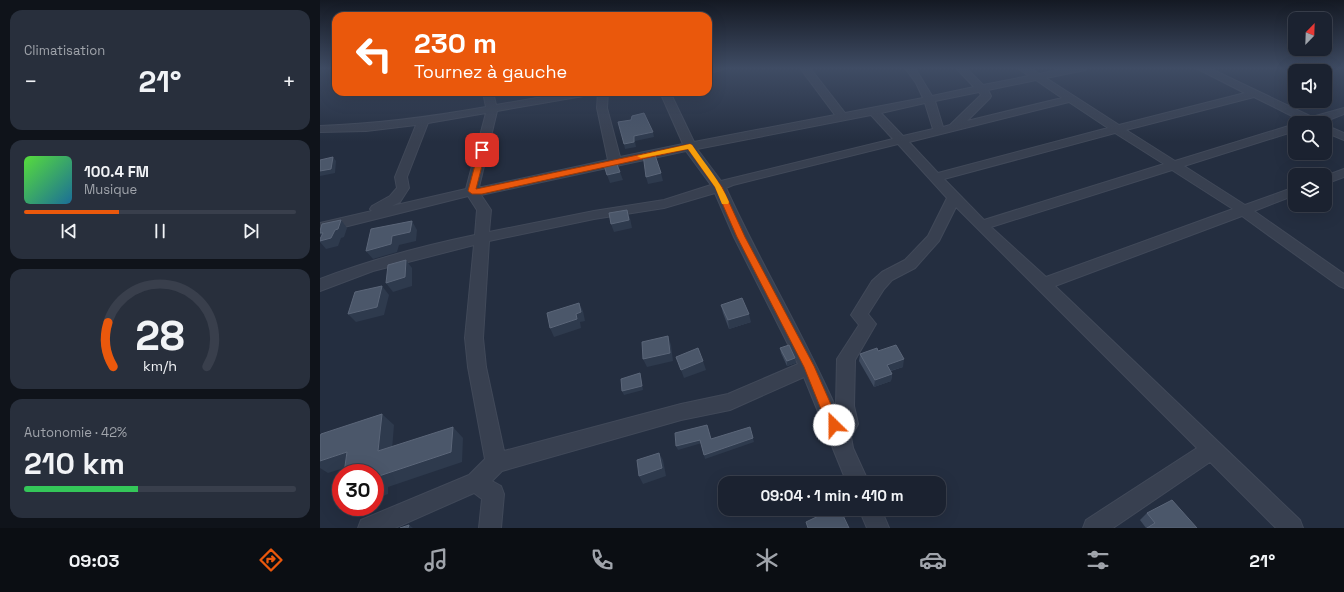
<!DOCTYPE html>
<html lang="fr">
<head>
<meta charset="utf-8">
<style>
  :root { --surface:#1b2230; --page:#282f3c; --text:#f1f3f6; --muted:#a0a4ab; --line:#393f4c; --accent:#ea580c }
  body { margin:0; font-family:"Space Grotesk",sans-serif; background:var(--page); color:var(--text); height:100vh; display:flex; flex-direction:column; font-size:15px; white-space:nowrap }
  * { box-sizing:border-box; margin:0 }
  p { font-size:13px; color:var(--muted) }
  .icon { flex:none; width:22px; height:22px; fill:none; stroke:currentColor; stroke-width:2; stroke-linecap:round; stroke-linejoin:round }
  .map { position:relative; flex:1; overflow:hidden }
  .side { display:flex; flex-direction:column; gap:10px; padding:10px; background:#0f131a; width:320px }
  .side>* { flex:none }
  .guide { position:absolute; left:12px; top:12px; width:380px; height:84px; border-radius:12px; box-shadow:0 4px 16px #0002,0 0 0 1px var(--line); background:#ea580c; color:#fff; overflow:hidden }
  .needle { width:26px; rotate:23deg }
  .fabs { position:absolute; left:968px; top:12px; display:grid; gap:8px }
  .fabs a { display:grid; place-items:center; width:44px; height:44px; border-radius:8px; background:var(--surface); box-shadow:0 4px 16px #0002,0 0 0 1px var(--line); font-size:20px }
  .speed { position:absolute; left:12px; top:464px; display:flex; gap:8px; font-size:20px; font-weight:700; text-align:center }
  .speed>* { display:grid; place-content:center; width:52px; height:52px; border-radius:50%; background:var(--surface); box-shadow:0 4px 16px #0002,0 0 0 1px var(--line); line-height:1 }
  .speed .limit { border:6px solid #d22; background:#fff; color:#111 }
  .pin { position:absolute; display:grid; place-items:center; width:34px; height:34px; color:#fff; margin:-17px; border-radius:8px; box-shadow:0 2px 6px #0006 }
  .me { position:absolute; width:44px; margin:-22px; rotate:337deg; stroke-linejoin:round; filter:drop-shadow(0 0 3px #0008) }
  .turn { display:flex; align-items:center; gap:14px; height:84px; padding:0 16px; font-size:18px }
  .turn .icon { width:52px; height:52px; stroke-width:2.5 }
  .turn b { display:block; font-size:28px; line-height:34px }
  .big { font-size:30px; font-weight:700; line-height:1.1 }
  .side .widget { flex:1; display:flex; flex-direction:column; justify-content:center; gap:6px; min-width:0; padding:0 14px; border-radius:12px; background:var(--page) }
  .side .dial { align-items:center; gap:0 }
  .dial svg { height:104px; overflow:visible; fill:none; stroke:var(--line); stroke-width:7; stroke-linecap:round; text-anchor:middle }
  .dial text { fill:var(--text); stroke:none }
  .song { display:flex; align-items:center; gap:12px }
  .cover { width:48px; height:48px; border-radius:6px; background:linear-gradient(135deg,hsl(110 70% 55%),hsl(200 70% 35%)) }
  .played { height:4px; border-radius:2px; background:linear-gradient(90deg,var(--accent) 35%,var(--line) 35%) }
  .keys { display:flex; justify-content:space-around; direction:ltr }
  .heat { display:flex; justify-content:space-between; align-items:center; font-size:22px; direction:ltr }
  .charge { height:6px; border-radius:3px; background:linear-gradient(90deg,#34c759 42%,var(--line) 0) }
  .trip { position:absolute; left:398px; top:476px; width:228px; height:40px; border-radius:12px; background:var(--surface); box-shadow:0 4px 16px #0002,0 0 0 1px var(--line); font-weight:700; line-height:40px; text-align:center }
  .tabs { display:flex; height:64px; justify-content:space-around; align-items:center; background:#0b0e13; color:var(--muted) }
  .tabs .icon { width:28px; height:28px }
  .tabs .current { color:var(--accent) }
  .tabs b { font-size:18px; color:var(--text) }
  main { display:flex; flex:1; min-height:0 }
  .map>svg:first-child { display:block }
</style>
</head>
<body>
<main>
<section class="side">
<div class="widget"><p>Climatisation</p>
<div class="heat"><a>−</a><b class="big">21°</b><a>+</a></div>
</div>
<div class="widget">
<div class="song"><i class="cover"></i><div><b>100.4 FM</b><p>Musique</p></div></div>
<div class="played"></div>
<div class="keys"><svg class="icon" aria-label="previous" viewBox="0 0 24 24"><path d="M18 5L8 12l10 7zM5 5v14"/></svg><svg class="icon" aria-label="pause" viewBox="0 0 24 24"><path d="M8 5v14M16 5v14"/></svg><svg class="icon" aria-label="next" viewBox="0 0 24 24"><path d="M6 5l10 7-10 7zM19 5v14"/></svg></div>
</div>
<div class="widget dial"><svg viewBox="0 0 100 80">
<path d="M14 69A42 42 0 1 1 86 69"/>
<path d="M14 69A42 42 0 0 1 10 35" stroke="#ea580c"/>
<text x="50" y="56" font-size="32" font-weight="700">28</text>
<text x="50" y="72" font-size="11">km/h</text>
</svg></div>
<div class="widget"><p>Autonomie · 42%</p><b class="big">210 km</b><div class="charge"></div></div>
</section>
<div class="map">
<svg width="1024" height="528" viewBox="0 0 1024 528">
  <rect width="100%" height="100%" fill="#242e40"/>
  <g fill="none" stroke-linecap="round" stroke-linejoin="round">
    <!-- minor casing -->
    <g stroke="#414959" stroke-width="2">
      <g id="minor">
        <path d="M388,68H404L402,70L388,73Z"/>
        <path d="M480,68H490L525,113L603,98L596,83L585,68H595L612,96L654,87L636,68H646L663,85L709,76L698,68H710L719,74L747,68H767L765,70L726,78L799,125L925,93L876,68H889L992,117L1024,108V114L1001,123H980L982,121L934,97L806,130L855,161L975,124V131L864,166L925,205L975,187V195L934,211L1024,274V288L1019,286L922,216L735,286L980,520L983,528H956L890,462L793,528H763L766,520L877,448L636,207L619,241L595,268L572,280L564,289L548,314L556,324L535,360L534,406L538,424L531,437L533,448L549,483H527L484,377L410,410L361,420L182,471L172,481L181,486L184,494L181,528H159L162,499L154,493L75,528H38L41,520L149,475L165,459L148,367L145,338L154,245L53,271L0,291V279C50,260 102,246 155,235L157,210L148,196L0,233V223L52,211L50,209L52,206L70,196L77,188L75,177L96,125L46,131L0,132V126C57,124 110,117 166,107L163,92H173L176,105L251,92H274L269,95L177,111L159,187H162L288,160L277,108L278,92H288L287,108L300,157L363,144L340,92H350L374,142L515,115ZM716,80L742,98L647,121L670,98L671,96L668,90ZM659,92L661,95L630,125L623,127L615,101ZM749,102L788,128L618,173L589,142ZM605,103L613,129L583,136L561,113ZM166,113L146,189L72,206L80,202L89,188L87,177L108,123ZM551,115L573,139L401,181L377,149ZM795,133L844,164L664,220L624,179ZM578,144L627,198L608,236L585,260L562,272L552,281L531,315L539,325L517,359L516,408C483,333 440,263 406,188L413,185ZM366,151L391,185L344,200L274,211L169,232L171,210L161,195ZM852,170L913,209L726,277L671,227ZM395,193L414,237L478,364L408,394L361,404L184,451L166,367L163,338L169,241L274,219L344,208Z"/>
        <path d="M1005,125L1024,133V140L1005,132Z"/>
        <path d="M1024,169V177L1005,184V176Z"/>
        <path d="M539,509H561L569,528H547Z"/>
      </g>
    </g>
    <!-- minor -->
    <use href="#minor" fill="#384050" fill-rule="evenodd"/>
  </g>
  <!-- wall -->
  <g fill="#3e4a5e">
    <path d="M985,68H1023L1005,71H992Z"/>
    <path d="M401,305L431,322L409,329L403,313Z"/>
    <path d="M460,348L475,358L476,363L467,366L461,353Z"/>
    <path d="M540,354L583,367L571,371L572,374L571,381L554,387L539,361Z"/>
    <path d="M827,513L877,528H826L820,520Z"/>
  </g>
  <!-- shaded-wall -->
  <g fill="#2e3a4d">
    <path d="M1004,68H1023L1005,73V71H1003Z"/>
    <path d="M333,132L334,137L315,141L316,147L305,149L304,144L314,136Z"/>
    <path d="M13,157L16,161L15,173L0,176V171Z"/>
    <path d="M300,172L303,180L290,183L287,175Z"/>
    <path d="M341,173L343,181L328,184L326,177Z"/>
    <path d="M307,210L310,218L312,228L294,232L291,224Z"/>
    <path d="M21,220L27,228L24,237L21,238L18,246L6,249L0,242V241L4,240L0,234V233Z"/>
    <path d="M92,221L97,230L96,241L79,245L77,252L53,259L46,251L72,236Z"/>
    <path d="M86,260L92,268V286L73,292L66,283Z"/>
    <path d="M62,286L69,295L64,315L36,322L28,314Z"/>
    <path d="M259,303L263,311L265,321L260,322L261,328L234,337L230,328L256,314Z"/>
    <path d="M429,314L431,322L409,329L408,320Z"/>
    <path d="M348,336L351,345L353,361L327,367L323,359Z"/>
    <path d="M475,358L476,363L467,366V361Z"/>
    <path d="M584,359L583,367L566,372L567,365Z"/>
    <path d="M383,361L386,370L364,378L361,370Z"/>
    <path d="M320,373L321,378L323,390L304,395L302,391Z"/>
    <path d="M572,374L571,381L554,387L555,380Z"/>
    <path d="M62,414L74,425L71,462L58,451Z"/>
    <path d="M133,427L143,438L142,462L68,487V494L55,499L56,477Z"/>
    <path d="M433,438L434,442L385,459L384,455Z"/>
    <path d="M380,440L382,443L358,450L356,446Z"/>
    <path d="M27,452L40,463L8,473L0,468V461Z"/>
    <path d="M339,453L343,460L346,476L323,484L319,476Z"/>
    <path d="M89,525L93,528H88Z"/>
  </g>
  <!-- building -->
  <g fill="#4b576a" stroke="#5b6679">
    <path d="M324,113L333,132L314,136V142L304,144L298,122L311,120L312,116Z"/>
    <path d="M334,152L341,173L326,177L323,154Z"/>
    <path d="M13,157L11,169L0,171V160Z"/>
    <path d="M296,162L300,172L287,175L284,165Z"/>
    <path d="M307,210L309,220L291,224L289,213Z"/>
    <path d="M21,220L18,229L15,230L11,238L0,241V239L3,233H0V231L2,224Z"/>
    <path d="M92,221L90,232L72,236L71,244L46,251L51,229Z"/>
    <path d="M86,260L85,277L66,283L68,265Z"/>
    <path d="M62,286L57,307L28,314L35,292Z"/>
    <path d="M422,298L429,314L408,320L401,305Z"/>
    <path d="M259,303L261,312L256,314L257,319L230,328L227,313Z"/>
    <path d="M348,336L350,353L323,359L322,342Z"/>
    <path d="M469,345L475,358L467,361L460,348Z"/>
    <path d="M576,345L584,359L567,365L572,374L555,380L540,354L557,348L558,351Z"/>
    <path d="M378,348L383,361L361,370L356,357Z"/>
    <path d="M320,373L322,386L302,391L301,379Z"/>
    <path d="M62,414L58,451L133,427L131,452L56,477L55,484V473H24L27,452L0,461V436L1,434Z"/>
    <path d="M387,425L391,439L430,427L433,438L384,455L380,440L356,446L355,433Z"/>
    <path d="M339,453L342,468L319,476L317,460Z"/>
    <path d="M852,500L877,528H827L835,523L827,513Z"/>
    <path d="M513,509H520L529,528H488L486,522Z"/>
    <path d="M89,525L88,528H80Z"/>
  </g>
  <!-- sky -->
  <linearGradient id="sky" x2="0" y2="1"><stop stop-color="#141923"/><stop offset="0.48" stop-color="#3f4c64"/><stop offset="1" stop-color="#3f4c64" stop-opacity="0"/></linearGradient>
  <rect width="1024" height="142" fill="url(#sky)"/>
  <!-- route -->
  <path fill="#ea580c" stroke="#983908" d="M370,144L372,145L383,162L402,187L425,237L494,366L520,425L518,429L514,431L509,429L484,367L417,237L395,187L368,149L162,194H152L148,191L159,150L162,148L166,150L156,189Z"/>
  <!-- slow -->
  <path fill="#f59e0b" d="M370,144L372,145C385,164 400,181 409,202L408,204H402L395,187L368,149L321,158L317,156Z"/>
</svg>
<div class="fabs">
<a><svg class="needle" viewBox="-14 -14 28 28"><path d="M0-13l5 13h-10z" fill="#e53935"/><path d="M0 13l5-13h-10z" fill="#a0a4ab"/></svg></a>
<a><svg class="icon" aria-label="sound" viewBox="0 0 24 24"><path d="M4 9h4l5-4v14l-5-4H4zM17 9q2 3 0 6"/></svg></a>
<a><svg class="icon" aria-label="search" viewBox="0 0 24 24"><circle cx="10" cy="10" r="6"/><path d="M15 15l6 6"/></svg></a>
<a><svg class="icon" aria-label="layers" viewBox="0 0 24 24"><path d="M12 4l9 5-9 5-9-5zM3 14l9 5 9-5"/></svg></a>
</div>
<div class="speed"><div class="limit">30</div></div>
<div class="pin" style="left:162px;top:150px;background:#d93025"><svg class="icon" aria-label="arrive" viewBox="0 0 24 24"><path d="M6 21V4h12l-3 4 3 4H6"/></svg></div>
<svg class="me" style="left:514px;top:425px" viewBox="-20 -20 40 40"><circle r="19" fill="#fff"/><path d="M0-13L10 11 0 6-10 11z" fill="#ea580c"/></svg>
<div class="trip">09:04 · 1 min · 410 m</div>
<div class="guide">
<div class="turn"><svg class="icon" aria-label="left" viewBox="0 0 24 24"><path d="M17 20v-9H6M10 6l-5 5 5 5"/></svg><div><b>230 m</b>Tournez à gauche</div></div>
</div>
</div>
</main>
<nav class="tabs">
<b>09:03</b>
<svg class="icon current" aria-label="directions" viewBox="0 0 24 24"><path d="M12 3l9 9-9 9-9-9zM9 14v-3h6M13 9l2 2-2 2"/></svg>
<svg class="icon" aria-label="music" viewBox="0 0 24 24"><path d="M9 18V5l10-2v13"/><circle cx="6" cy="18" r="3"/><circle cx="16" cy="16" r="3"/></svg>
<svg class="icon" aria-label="phone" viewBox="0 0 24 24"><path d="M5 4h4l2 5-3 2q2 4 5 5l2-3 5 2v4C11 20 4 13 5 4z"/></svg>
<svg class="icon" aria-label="climate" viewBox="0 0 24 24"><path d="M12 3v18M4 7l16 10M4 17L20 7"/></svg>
<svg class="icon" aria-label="car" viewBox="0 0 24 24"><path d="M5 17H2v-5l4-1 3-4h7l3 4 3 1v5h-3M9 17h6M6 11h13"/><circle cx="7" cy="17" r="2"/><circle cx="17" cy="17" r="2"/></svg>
<svg class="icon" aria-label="filters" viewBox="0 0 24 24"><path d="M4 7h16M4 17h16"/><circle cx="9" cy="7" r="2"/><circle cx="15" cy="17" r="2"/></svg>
<b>21°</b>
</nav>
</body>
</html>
